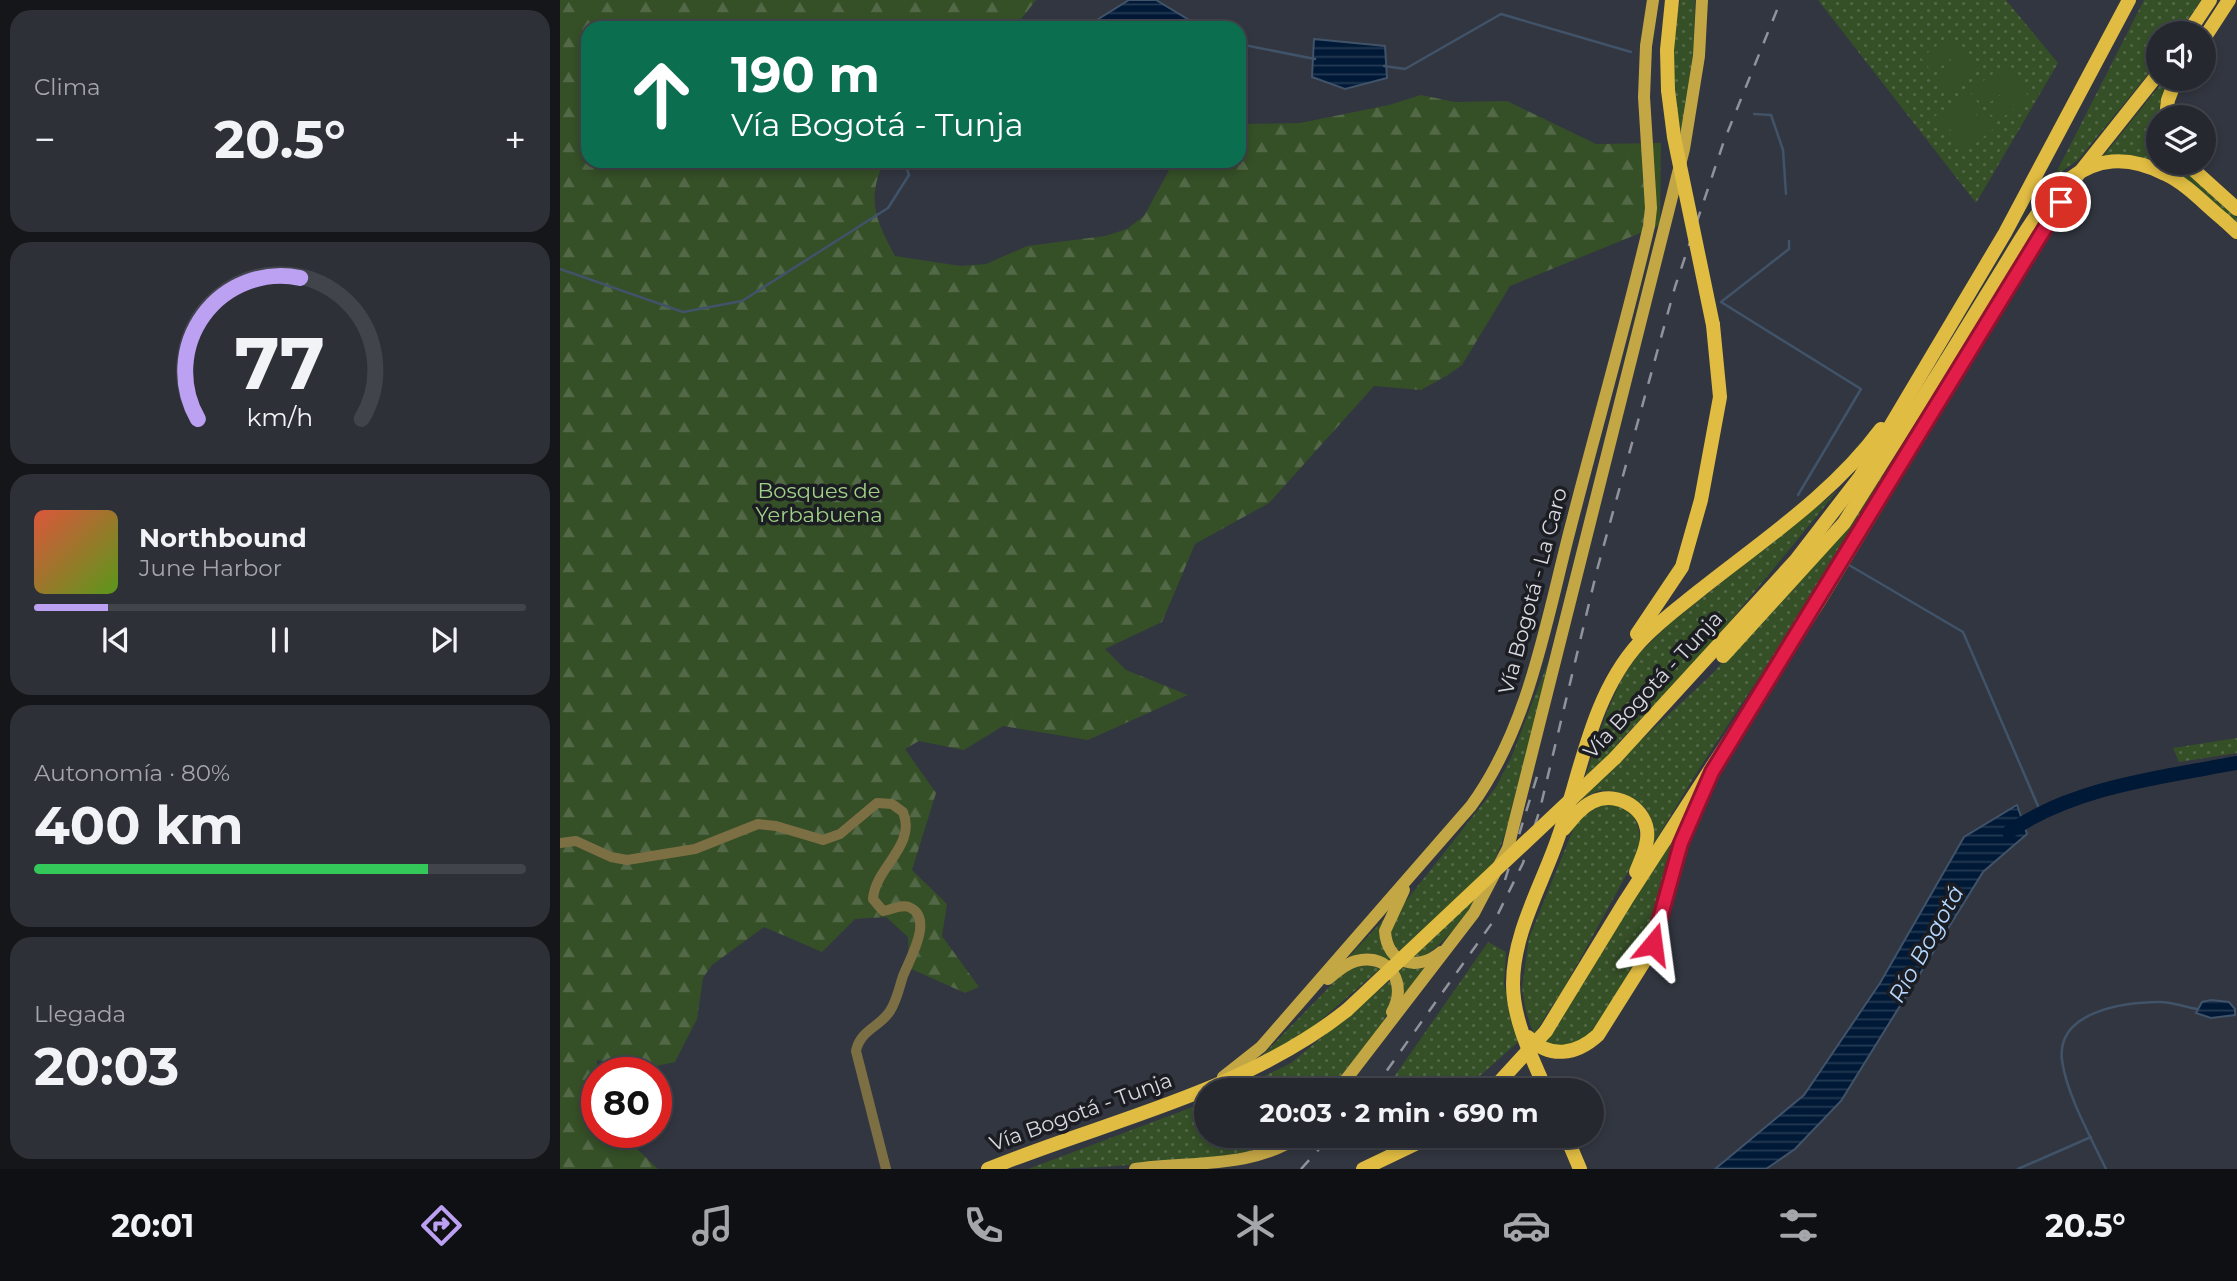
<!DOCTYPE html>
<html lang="es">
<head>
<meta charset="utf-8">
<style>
  :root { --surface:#262830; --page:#2e3038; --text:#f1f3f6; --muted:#a4a6ab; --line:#42444c; --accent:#bca0f2 }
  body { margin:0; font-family:Montserrat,sans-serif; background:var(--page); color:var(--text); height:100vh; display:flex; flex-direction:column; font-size:26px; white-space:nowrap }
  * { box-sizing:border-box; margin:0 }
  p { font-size:23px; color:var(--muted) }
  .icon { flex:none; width:38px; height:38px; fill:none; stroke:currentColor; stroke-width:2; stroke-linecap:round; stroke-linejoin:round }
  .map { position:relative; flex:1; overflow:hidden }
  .side { display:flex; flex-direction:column; gap:10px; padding:10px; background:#15161a; width:560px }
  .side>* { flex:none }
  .hud { position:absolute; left:21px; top:21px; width:665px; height:147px; border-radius:21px; box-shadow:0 4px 10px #0003,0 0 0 2px var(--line); background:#0b6e4f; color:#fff; overflow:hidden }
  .tools { position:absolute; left:1586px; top:21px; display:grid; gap:14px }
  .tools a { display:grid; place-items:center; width:70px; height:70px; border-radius:50%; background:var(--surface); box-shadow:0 4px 10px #0003,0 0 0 2px var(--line); font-size:35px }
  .speed { position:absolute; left:21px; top:1057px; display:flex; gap:14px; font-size:35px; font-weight:700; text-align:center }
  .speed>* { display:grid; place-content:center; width:91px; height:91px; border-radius:50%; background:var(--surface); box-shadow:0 4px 10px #0003,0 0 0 2px var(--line); line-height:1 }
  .speed .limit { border:10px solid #d22; background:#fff; color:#111 }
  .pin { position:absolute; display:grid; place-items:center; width:60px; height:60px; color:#fff; margin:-30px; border:4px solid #fff; border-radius:50%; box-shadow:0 2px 7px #0007 }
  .me { position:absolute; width:77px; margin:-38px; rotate:16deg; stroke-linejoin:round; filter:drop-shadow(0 0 5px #0008) }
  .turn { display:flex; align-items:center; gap:24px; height:147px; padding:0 35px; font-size:32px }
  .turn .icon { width:91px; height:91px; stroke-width:2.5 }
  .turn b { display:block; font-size:49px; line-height:60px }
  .big { font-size:52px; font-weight:700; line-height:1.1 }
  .side .widget { flex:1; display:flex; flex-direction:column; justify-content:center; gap:10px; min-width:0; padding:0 24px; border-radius:21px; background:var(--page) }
  .side .dial { align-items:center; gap:0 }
  .dial svg { height:182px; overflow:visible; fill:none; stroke:var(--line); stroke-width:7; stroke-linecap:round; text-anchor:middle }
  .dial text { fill:var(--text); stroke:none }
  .song { display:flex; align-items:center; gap:21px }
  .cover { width:84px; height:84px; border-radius:10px; background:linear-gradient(135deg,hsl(10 70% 55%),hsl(90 70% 35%)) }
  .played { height:7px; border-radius:4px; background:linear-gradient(90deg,var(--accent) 15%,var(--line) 15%) }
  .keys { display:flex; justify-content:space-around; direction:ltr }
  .heat { display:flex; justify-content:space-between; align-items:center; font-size:38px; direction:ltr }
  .charge { height:10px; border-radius:5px; background:linear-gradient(90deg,#34c759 80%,var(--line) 0) }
  .trip { position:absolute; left:634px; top:1078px; width:410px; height:70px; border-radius:35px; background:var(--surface); box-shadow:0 4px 10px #0003,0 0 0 2px var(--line); font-weight:700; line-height:70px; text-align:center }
  .tabs { display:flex; height:112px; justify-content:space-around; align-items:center; background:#0f1013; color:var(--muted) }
  .tabs .icon { width:49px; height:49px }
  .tabs .active { color:var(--accent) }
  .tabs b { font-size:32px; color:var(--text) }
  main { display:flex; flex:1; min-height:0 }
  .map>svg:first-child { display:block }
</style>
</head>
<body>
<main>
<section class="side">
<div class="widget"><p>Clima</p>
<div class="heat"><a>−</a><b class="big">20.5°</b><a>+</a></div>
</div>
<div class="widget dial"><svg viewBox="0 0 100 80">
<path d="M14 69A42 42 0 1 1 86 69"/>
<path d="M14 69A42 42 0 0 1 59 7" stroke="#bca0f2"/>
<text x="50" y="56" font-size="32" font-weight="700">77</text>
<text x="50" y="72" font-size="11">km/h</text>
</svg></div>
<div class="widget">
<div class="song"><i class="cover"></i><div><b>Northbound</b><p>June Harbor</p></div></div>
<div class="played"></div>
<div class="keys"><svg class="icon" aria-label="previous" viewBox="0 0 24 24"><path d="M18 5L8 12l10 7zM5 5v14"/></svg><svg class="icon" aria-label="pause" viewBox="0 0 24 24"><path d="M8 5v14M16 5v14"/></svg><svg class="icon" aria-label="next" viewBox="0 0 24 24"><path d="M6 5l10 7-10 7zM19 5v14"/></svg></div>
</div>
<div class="widget"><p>Autonomía · 80%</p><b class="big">400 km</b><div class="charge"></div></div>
<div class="widget"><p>Llegada</p><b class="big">20:03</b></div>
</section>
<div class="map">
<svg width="1677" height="1169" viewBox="0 0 1677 1169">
  <defs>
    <pattern id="grass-dots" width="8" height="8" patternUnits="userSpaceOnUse" patternTransform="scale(1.75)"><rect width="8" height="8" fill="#354f27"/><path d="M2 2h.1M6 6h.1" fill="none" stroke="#526846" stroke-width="1.8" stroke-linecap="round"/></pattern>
    <pattern id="forest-firs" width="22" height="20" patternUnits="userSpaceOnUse" patternTransform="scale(1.75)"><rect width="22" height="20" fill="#354f27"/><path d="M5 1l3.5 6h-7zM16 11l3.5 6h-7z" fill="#526846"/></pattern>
    <pattern id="water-rules" width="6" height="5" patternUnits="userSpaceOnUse" patternTransform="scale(1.75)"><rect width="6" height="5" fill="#001936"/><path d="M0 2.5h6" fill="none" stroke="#243a53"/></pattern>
  </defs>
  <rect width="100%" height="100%" fill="#323640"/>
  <!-- grass -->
  <g fill="url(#grass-dots)">
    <path d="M1120,0H1135L1134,63L1122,139C1112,93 1110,46 1120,0Z"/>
    <path d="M1258,0H1446L1498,63L1416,203Z"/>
    <path d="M1584,0H1641L1619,33H1598V62L1518,160L1494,177Z"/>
    <path d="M1605,79H1610C1594,104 1598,134 1598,163H1617L1677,218V227L1619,178L1541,159Z"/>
    <path d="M1336,456L1237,620L1137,772L1088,853C1090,843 1095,831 1092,821C1086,800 1049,782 1029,795C1023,798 1018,806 1014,811L1047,712L1062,678L1078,655L1108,625L1278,490L1150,646L1057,744L1066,754L1151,675L1291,521Z"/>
    <path d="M990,657C967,748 945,913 857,960C830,947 823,940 838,911L936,787L951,758Z"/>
    <path d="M1677,738V753L1619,762L1613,748Z"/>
    <path d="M1051,803C1077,811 1080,824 1080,850L1004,988L974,1034L966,1012L962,988L969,938L1017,820L1037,806Z"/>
    <path d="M1122,816L1081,954L1033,1034L1007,1048L982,1043Z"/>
    <path d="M825,918C809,948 839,975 869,966L844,999L838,970L805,954L786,960Z"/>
    <path d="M928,942L946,952L944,984L958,1042L904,1090H825Z"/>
    <path d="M799,964L821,968L748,1031L702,1056L784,972Z"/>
    <path d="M832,979C843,1010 791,1066 773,1090H676L731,1063Z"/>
    <path d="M646,1102V1136H730C693,1155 655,1157 614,1161C565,1166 518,1169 468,1169Z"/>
  </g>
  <!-- forest -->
  <path fill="url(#forest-firs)" d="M0,0H476L454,28H28V161H324C306,201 316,220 335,256L401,266L426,264L467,246L545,236L567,229L584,216L614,161H679V124L740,123L829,105L861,95L895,102L947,101L1036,144L1101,143L1100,225L950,286L902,365L888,375L861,390L814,386L709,503L635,544L602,622L545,649L566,670L628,695L528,740L443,726L404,750L359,741L345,749L376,793L352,870L387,904L382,936L419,987L405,993L349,968L348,937L326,917L295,919L262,952L204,927L152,965L143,978L137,1019L115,1062L82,1069L37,1060V1132H68L77,1149L98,1169H0Z"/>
  <!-- park -->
  <g fill="#354f27">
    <path d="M1388,37L1401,51L1373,73L1361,58Z"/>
    <path d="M1403,54L1415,68L1389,91L1375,76Z"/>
    <path d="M1447,63L1459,80L1424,107L1411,90Z"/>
    <path d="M1459,83L1469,97L1437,122L1426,108Z"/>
    <path d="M1409,91L1421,107L1386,133L1374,117Z"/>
    <path d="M1423,110L1437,126L1403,154L1389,138Z"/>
  </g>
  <!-- water -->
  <g fill="url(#water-rules)" stroke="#405369" stroke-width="2">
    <path d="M569,0H596L629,20L627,28H524Z"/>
    <path d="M754,39L825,46L827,78L785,89L752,77Z"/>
    <path d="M1457,805L1467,834L1423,872L1281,1101L1235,1149L1206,1169H1155L1244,1095L1320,983L1404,837Z"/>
    <path d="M1651,1000L1669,1002L1675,1009V1015L1651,1018L1636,1013L1642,1002Z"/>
  </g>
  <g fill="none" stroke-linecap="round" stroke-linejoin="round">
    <!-- stream -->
    <g stroke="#405369" stroke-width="2.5">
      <path d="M679,44L755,59"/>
      <path d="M824,66L845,69L941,14L1071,52"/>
      <path d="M1194,114L1211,115L1223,150L1226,194"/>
      <path d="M1229,241V249L1161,302L1301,389L1238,495"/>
      <path d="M0,269L123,312L182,301L328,208L349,175L344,161"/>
      <path d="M1289,565L1403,632L1481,813"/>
      <path d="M1458,1169L1531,1137"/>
      <path d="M1546,1169C1531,1138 1506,1093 1502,1060C1496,1011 1565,1002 1600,1002C1612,1002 1625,1007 1637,1009"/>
    </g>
    <!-- river -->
    <path stroke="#001936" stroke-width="14" d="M1449,832C1513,787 1602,777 1677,763"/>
    <!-- minor -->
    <path stroke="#7d6f44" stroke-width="10" d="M0,843L16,841L51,857L67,860L135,849L198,824L216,826L263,840L280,834L317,803L332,804L343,812C357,846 315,867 313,899L323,911C331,910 341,904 349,907C375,918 349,960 343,976C339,988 337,1000 330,1011C320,1027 300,1030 296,1051L326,1169"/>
    <!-- major -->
    <g stroke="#c4a745" stroke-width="12">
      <path d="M844,890L825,931C827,964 858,972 881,952"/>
      <path d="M768,979C776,972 785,964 796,961C830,952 848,985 832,1012"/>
      <path d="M663,1077L701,1047L911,806C971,724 987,615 1013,518C1038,421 1066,324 1089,226L1091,208L1084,97L1086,46L1093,0"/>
      <path d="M778,1090L914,913L948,848L1124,149L1139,56L1142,0"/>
      <path d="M575,1169C629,1161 693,1169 739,1136"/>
    </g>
    <!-- highway -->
    <g stroke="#e0bc42" stroke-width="14">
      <path d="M1628,33L1650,0"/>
      <path d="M1643,40L1669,0"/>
      <path d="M1108,90L1107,50L1112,0"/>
      <path d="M1606,117L1608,100L1616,79"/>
      <path d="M1626,163L1677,209"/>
      <path d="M1664,220L1677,232"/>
      <path d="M1077,634L1122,567L1141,500L1160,397L1153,325"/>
      <path d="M1163,656L1284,523L1386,361"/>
      <path d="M1055,758L1236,560L1300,477L1445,233L1569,0"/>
      <path d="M1004,829C1012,819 1020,808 1032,802C1054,791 1083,805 1087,830C1089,844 1081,859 1076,872"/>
      <path d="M986,1031L1066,900L1258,603L1513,181L1598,74"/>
      <path d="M968,1037C990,1059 1016,1055 1038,1035L1087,957L1121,843L1141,795"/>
      <path d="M986,1090C972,1058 953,1020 953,984C953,933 982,885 998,838C1021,773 1031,696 1079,643C1097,623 1118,608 1139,591C1203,540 1272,495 1321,429"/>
      <path d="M1006,1136L1020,1169"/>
      <path d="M428,1169C548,1120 684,1092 787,1010"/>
      <path d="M803,1169L872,1136"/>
    </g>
    <!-- rail -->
    <g stroke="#90939b" stroke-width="2.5" stroke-dasharray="12 12" stroke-linecap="butt">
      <path d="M945,880L979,770"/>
      <path d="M813,1090L937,916L963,863L980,809L1037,570L1115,287L1164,141L1221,0"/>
      <path d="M741,1169L771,1136"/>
    </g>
    <!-- highway-bridge -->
    <g stroke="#e0bc42" stroke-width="14">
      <path d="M1108,90L1114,137L1153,325"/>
      <path d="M1386,361C1406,329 1425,297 1445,265C1481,206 1521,131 1605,174C1627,184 1645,205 1664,220"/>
      <path d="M787,1010L1055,758"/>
      <path d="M932,1090L986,1031"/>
    </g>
  </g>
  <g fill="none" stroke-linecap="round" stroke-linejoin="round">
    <!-- route casing -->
    <g stroke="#92132f" stroke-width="18">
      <path id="route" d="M1093,944L1121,843L1152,772L1501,202"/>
    </g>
    <!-- route -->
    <use href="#route" stroke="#e11d48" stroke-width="12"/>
  </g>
  <g text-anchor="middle" stroke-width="7" stroke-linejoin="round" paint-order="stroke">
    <!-- park labels -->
    <g font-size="21" fill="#a0d187" stroke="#1b1d22">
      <text x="259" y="498">Bosques de<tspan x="259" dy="24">Yerbabuena</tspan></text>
    </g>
    <!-- street labels -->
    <g font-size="21" fill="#d7d9e0" stroke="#1b1d22">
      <text transform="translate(973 591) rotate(-75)" y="7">Vía Bogotá - La Caro</text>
      <text transform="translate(1093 685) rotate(-47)" y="7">Vía Bogotá - Tunja</text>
      <text transform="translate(521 1112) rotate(-20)" y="7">Vía Bogotá - Tunja</text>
    </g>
    <!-- water labels -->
    <g font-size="23" font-style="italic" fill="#b3d7ff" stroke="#1b1d22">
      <text transform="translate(1366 944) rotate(-61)" y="8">Río Bogotá</text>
    </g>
  </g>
</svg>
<div class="tools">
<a><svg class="icon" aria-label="sound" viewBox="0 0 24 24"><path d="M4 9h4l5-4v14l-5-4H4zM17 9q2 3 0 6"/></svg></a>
<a><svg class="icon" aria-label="layers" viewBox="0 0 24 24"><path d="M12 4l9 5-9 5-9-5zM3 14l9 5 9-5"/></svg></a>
</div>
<div class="speed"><div class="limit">80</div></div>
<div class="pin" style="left:1501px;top:202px;background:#d93025"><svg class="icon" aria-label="arrive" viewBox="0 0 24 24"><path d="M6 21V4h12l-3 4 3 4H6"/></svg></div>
<svg class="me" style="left:1093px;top:944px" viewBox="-20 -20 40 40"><path d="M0-17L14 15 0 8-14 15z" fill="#e11d48" stroke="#fff" stroke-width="4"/></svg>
<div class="trip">20:03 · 2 min · 690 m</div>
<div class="hud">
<div class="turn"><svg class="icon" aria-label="ahead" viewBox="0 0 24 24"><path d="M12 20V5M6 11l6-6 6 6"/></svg><div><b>190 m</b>Vía Bogotá - Tunja</div></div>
</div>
</div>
</main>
<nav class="tabs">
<b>20:01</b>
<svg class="icon active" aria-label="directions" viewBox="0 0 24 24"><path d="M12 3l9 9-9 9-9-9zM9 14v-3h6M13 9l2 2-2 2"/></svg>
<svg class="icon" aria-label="music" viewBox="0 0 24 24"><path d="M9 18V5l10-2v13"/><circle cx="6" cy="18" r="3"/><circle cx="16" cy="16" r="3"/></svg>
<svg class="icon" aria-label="phone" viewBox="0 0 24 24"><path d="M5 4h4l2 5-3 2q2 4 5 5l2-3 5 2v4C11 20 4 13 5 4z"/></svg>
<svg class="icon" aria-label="climate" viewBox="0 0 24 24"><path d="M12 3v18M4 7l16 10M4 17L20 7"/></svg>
<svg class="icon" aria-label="car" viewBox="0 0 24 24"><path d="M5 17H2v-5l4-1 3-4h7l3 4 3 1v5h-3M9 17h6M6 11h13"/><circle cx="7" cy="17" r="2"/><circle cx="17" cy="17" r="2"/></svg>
<svg class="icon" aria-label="filters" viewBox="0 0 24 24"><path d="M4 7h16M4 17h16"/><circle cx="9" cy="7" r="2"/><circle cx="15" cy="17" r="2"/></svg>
<b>20.5°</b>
</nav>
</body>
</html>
